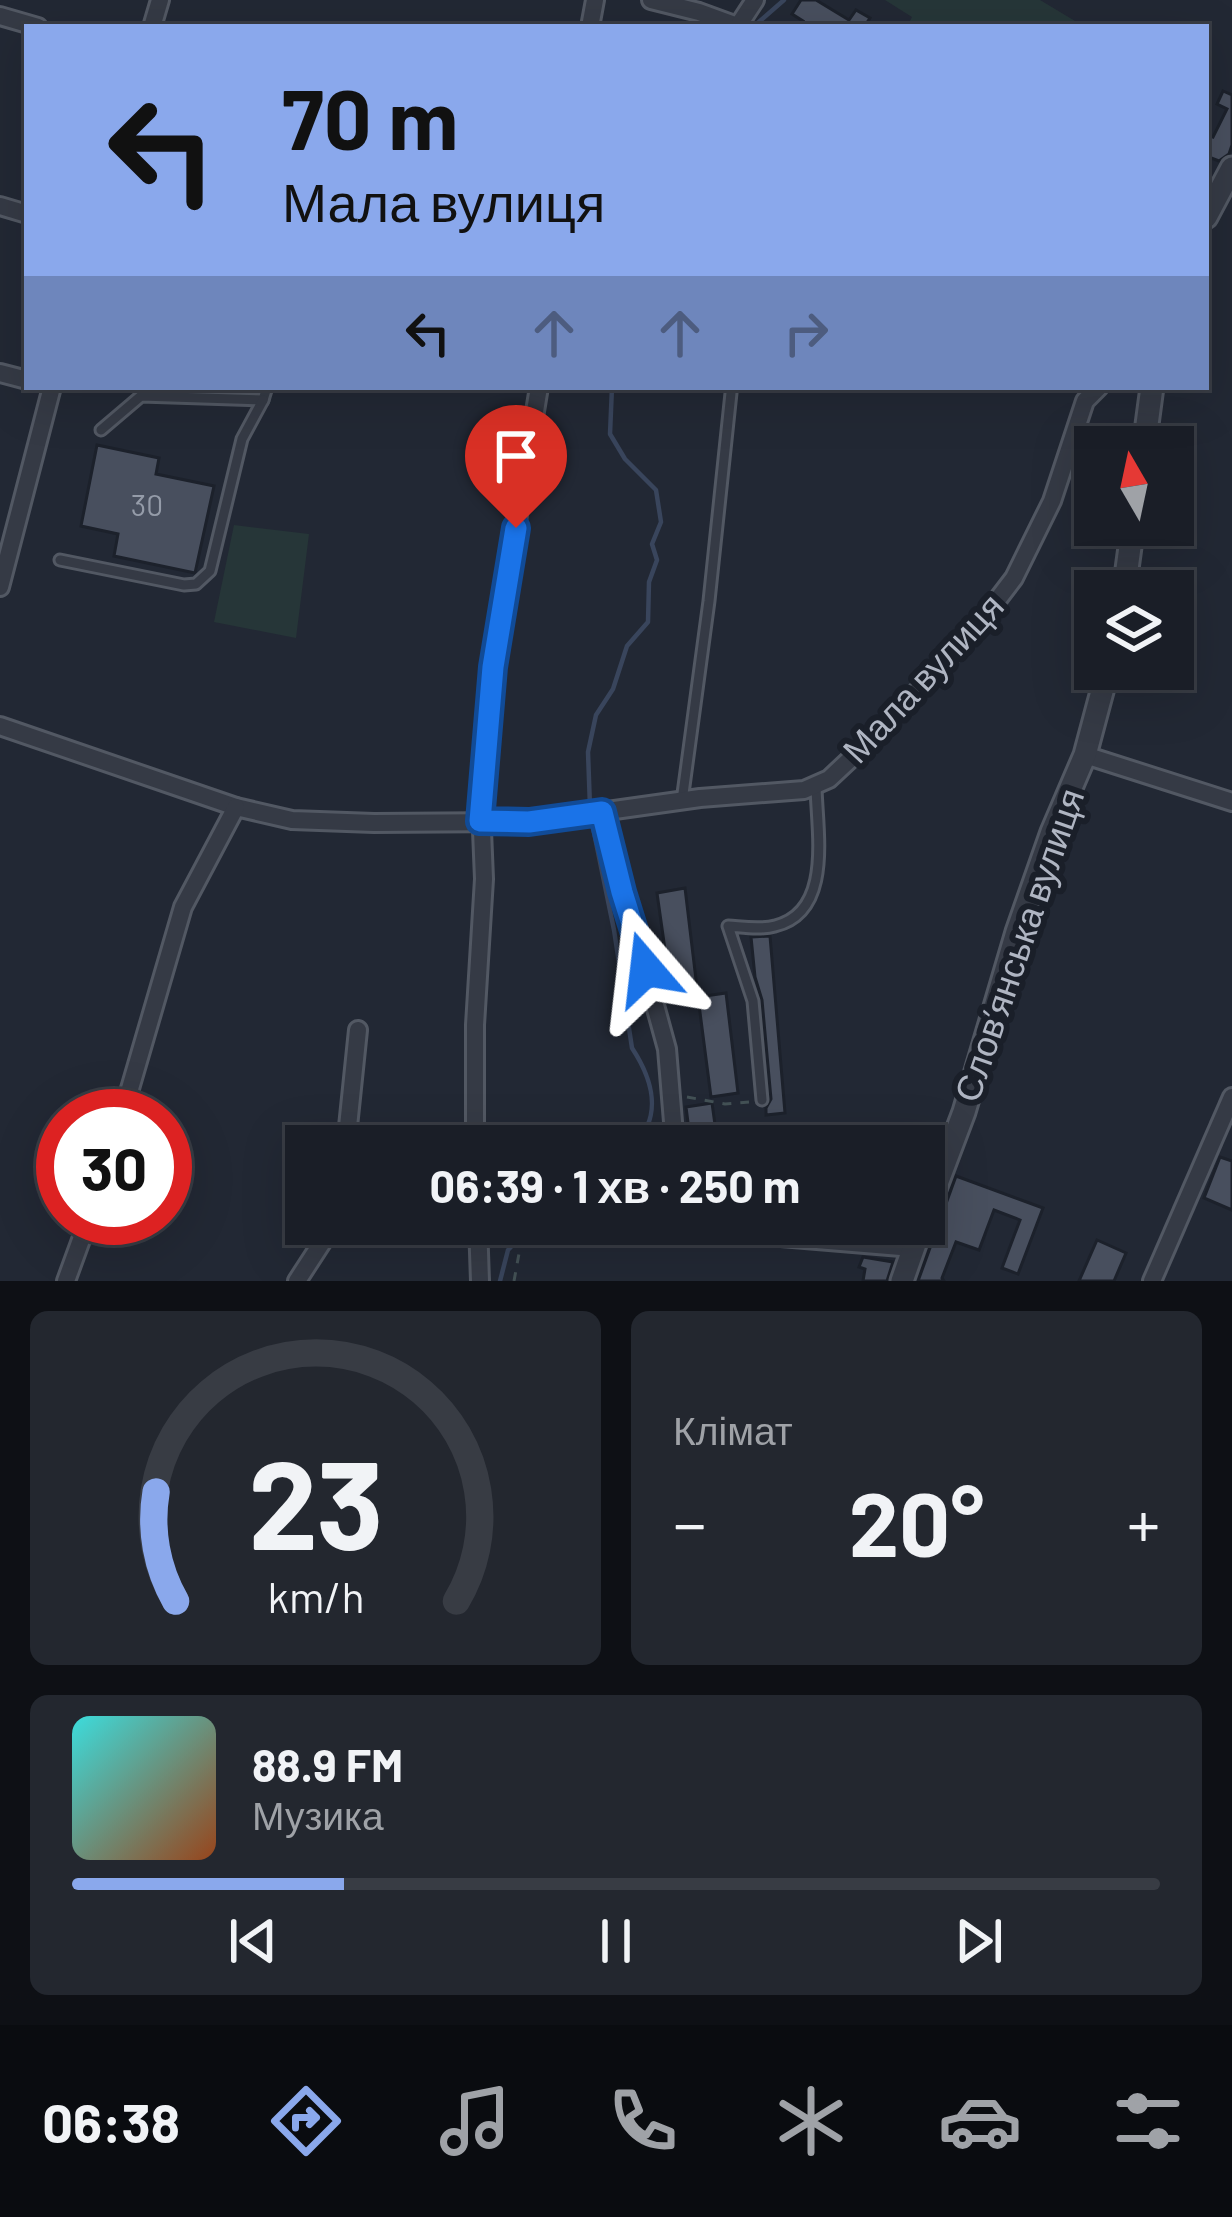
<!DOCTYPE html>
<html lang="uk">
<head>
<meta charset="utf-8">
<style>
  :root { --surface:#1a1e27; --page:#23272f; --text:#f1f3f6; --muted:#9fa2a7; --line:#383c44; --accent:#8aa8ec }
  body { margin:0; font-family:Barlow,sans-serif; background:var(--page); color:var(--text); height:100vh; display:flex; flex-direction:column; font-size:45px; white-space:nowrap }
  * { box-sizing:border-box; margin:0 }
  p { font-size:39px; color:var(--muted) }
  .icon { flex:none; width:66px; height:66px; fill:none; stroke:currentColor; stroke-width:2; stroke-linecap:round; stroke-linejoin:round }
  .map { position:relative; height:1281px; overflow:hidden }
  .side { display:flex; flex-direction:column; gap:30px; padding:30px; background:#0e1015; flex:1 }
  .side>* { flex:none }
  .banner { position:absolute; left:24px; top:24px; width:1185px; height:366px; border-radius:0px; box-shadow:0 12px 48px #0002,0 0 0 3px var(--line); background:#8aa8ec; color:#111; overflow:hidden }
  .needle { width:78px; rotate:351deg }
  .tools { position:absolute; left:1074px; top:426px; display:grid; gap:24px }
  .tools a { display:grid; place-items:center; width:120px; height:120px; border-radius:0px; background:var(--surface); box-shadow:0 12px 48px #0002,0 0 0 3px var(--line); font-size:60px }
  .speed { position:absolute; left:36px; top:1089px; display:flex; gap:24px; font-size:60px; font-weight:700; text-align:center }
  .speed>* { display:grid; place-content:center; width:156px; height:156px; border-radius:50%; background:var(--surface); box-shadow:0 12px 48px #0002,0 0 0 3px var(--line); line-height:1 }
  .speed .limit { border:18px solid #d22; background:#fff; color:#111 }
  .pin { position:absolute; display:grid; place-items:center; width:102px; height:102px; color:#fff; margin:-123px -51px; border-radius:50% 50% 50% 0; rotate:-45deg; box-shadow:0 0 12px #0007 }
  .pin .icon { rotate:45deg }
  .me { position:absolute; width:132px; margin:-66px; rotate:343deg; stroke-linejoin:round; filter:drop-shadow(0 0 9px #0008) }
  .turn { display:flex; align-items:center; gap:42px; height:252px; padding:0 60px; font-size:54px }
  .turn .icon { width:156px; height:156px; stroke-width:2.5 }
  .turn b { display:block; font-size:84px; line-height:102px }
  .lanes { display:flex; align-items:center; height:114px; padding:0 60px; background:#0003; justify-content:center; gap:60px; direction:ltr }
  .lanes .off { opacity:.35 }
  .big { font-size:90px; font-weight:700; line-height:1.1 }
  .side .widget { flex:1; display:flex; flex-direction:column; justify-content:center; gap:18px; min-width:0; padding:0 42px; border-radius:18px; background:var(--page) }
  .side .dial { align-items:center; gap:0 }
  .dial svg { height:312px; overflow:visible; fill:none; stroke:var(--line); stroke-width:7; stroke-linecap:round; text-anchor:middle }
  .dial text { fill:var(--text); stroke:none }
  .song { display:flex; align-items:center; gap:36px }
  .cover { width:144px; height:144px; border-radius:18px; background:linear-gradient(135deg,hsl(180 70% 55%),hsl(20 70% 35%)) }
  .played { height:12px; border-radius:6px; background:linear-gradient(90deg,var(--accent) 25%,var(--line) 25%) }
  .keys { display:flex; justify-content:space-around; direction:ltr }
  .heat { display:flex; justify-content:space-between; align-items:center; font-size:66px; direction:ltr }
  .side .tiles { flex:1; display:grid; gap:30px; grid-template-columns:1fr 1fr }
  .widget:last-child { grid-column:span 2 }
  .trip { position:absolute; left:285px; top:1125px; width:660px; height:120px; border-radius:0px; background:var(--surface); box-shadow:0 12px 48px #0002,0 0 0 3px var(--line); font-weight:700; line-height:120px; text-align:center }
  .tabs { display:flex; height:192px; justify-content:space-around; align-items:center; background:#0a0c10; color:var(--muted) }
  .tabs .icon { width:84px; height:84px }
  .tabs .current { color:var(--accent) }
  .tabs b { font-size:54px; color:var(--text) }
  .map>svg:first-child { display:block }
</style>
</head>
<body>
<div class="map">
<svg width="1232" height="1281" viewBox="0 0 1232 1281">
  <rect width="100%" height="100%" fill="#222834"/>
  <!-- green -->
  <g fill="#263638">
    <path d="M885,0H1040L1080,24L1078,27H907L912,17Z"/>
    <path d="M234,525L309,534L296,638L214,622Z"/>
  </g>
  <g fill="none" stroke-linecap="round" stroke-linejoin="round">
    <!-- stream -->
    <g stroke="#39455c" stroke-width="4.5">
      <path d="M753,27L784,0"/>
      <path d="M590,807L588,752L596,715L613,689L627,646L648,622L649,582L657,560L652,544L661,522L656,490L625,459L610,434L612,387"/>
      <path d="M591,818L614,930L632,1048C653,1080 663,1117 633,1146"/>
      <path d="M500,1281L508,1250L533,1224"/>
    </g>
  </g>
  <!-- building -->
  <g fill="#484f5e" stroke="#1c212b" stroke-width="3">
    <path d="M801,0H816L849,20L856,10L870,18L864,27H799L803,21L792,14Z"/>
    <path d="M1223,91L1232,95V145L1229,154L1219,161L1206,156V134L1213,137L1227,109L1217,104Z"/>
    <path d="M97,445L159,458L156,474L214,486L195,573L114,556L118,534L81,526Z"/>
    <path d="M685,888L697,988L671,992L657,893Z"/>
    <path d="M770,936L785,1113L766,1115V1108L771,1099L762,1000L755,977L751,937Z"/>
    <path d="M726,993L738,1093L711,1097L698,997Z"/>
    <path d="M712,1103L718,1146H691L686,1107Z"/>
    <path d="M1220,1157L1232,1161V1210L1204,1198Z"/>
    <path d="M956,1176L1043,1208L1018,1274L1002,1268L1020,1220L994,1210L979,1250L956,1242L942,1278L944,1281H918Z"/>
    <path d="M1097,1240L1126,1253L1114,1281H1079Z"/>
    <path d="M863,1257L893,1262L887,1281H863L865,1269L859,1267Z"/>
  </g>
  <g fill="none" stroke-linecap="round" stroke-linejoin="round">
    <!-- service casing -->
    <g stroke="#525863" stroke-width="15">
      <g id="service">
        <path d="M101,430L141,396L263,400L267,387"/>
        <path d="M60,560L184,585L196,584L210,571L242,439L263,400"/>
        <path d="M682,801L709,601L731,393"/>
        <path d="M762,1100L753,1001L728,926C743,927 761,930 775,926C833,912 817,832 816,787"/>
        <path d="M607,1224L683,1229"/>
      </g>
    </g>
    <!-- minor casing -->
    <g stroke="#525863" stroke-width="22">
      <g id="minor">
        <path d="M651,0L699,12L740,27"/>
        <path d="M0,16L38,27"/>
        <path d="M738,26L755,0"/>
        <path d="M152,27L160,0"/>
        <path d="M590,27L595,0"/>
        <path d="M0,206L27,214"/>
        <path d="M0,373L27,380"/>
        <path d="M0,587L52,387"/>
        <path d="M0,726L236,807L292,820L374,823L529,822L700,798L804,790L829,779L876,735L972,633L1014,578L1052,501L1085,401L1099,387"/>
        <path d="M1085,755L1232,802"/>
        <path d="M602,812L667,1049L675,1146"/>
        <path d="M122,1116L183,907L236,807"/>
        <path d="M346,1146L358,1030"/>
        <path d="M475,1146V1025L484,879L481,806L493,667L539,387"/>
        <path d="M478,1224L480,1281"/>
        <path d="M683,1224V1229L913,1248"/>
        <path d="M66,1281L89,1218"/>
        <path d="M297,1281L334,1224"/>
        <path d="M1152,1281L1232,1097"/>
      </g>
    </g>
    <!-- tertiary casing -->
    <g stroke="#525863" stroke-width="27">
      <g id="tertiary">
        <path d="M1206,217L1232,168"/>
        <path d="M1144,447L1152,387"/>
        <path d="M1124,591L1133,525"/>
        <path d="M924,1218L964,1112L1017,932L1052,832L1085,755L1108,669"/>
        <path d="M902,1281L922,1224"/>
      </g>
    </g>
    <!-- path -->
    <g stroke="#435155" stroke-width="3" stroke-dasharray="9 9" stroke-linecap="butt">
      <path d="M687,1097L725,1104L749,1102"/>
      <path d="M514,1281L520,1248L544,1226L556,1224"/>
    </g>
    <!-- service -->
    <use href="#service" stroke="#353a45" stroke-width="9"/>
    <!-- minor -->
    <use href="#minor" stroke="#353a45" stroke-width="16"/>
    <!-- tertiary -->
    <use href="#tertiary" stroke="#353a45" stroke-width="21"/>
  </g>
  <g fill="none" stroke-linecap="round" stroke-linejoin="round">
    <!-- route casing -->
    <g stroke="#114b97" stroke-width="30">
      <path id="route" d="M516,528L493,667L480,821L529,822L602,812L622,892L646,969"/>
    </g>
    <!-- route -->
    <use href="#route" stroke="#1a73e8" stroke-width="21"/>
  </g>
  <g text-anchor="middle" stroke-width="12" stroke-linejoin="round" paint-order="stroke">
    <!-- number labels -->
    <g font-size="30" fill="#959ca9">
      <text x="147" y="516">30</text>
    </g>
    <!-- street labels -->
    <g font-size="36" fill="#afb5c2" stroke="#1a1f29">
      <text transform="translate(923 678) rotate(-47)" y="13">Мала вулиця</text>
      <text transform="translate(1019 945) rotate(-71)" y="13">Словʼянська вулиця</text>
    </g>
  </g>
</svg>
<div class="tools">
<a><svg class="needle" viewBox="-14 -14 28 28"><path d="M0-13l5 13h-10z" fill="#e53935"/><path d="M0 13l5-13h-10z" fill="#9fa2a7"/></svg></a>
<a><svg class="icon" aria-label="layers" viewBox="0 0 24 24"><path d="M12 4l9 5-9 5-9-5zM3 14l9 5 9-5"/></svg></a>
</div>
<div class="speed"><div class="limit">30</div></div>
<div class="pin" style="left:516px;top:528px;background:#d93025"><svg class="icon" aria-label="arrive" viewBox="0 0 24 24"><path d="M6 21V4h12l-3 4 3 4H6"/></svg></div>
<svg class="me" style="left:646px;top:969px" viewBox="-20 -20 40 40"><path d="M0-17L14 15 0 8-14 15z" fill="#1a73e8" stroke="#fff" stroke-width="4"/></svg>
<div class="trip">06:39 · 1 хв · 250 m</div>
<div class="banner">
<div class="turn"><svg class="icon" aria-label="left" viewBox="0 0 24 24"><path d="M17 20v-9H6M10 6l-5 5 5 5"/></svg><div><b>70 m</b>Мала вулиця</div></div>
<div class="lanes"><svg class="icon" aria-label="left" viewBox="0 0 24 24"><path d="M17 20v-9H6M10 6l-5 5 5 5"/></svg><svg class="icon off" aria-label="ahead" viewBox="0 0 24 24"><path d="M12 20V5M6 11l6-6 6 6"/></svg><svg class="icon off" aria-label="ahead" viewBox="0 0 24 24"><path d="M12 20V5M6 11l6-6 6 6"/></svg><svg class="icon off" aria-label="right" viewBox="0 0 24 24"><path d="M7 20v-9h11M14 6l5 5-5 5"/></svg></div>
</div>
</div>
<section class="side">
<div class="tiles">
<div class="widget dial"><svg viewBox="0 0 100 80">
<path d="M14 69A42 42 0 1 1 86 69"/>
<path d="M14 69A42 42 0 0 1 9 41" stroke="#8aa8ec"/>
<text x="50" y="56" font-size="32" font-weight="700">23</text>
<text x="50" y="72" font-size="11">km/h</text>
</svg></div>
<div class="widget"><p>Клімат</p>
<div class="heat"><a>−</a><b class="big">20°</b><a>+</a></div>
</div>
<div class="widget">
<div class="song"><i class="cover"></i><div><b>88.9 FM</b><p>Музика</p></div></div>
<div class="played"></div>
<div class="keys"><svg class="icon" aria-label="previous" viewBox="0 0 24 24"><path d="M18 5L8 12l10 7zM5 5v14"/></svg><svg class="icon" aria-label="pause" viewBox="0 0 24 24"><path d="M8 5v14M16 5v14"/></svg><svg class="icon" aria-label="next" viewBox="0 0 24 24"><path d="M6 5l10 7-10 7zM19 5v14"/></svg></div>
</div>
</div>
</section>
<nav class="tabs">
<b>06:38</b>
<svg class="icon current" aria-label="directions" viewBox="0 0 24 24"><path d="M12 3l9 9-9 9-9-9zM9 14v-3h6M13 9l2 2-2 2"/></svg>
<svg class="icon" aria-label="music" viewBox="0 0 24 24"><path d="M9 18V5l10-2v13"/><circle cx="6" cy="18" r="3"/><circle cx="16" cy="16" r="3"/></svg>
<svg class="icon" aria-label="phone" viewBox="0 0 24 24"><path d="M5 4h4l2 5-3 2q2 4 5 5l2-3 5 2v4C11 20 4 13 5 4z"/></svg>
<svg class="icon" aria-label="climate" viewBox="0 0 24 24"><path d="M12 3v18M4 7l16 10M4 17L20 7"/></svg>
<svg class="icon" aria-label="car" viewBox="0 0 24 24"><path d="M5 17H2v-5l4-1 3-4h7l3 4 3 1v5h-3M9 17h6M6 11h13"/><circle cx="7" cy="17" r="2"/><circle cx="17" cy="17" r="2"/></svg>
<svg class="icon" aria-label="filters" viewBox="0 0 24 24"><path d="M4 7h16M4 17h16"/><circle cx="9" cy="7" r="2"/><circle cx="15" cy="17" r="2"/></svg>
</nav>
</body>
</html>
